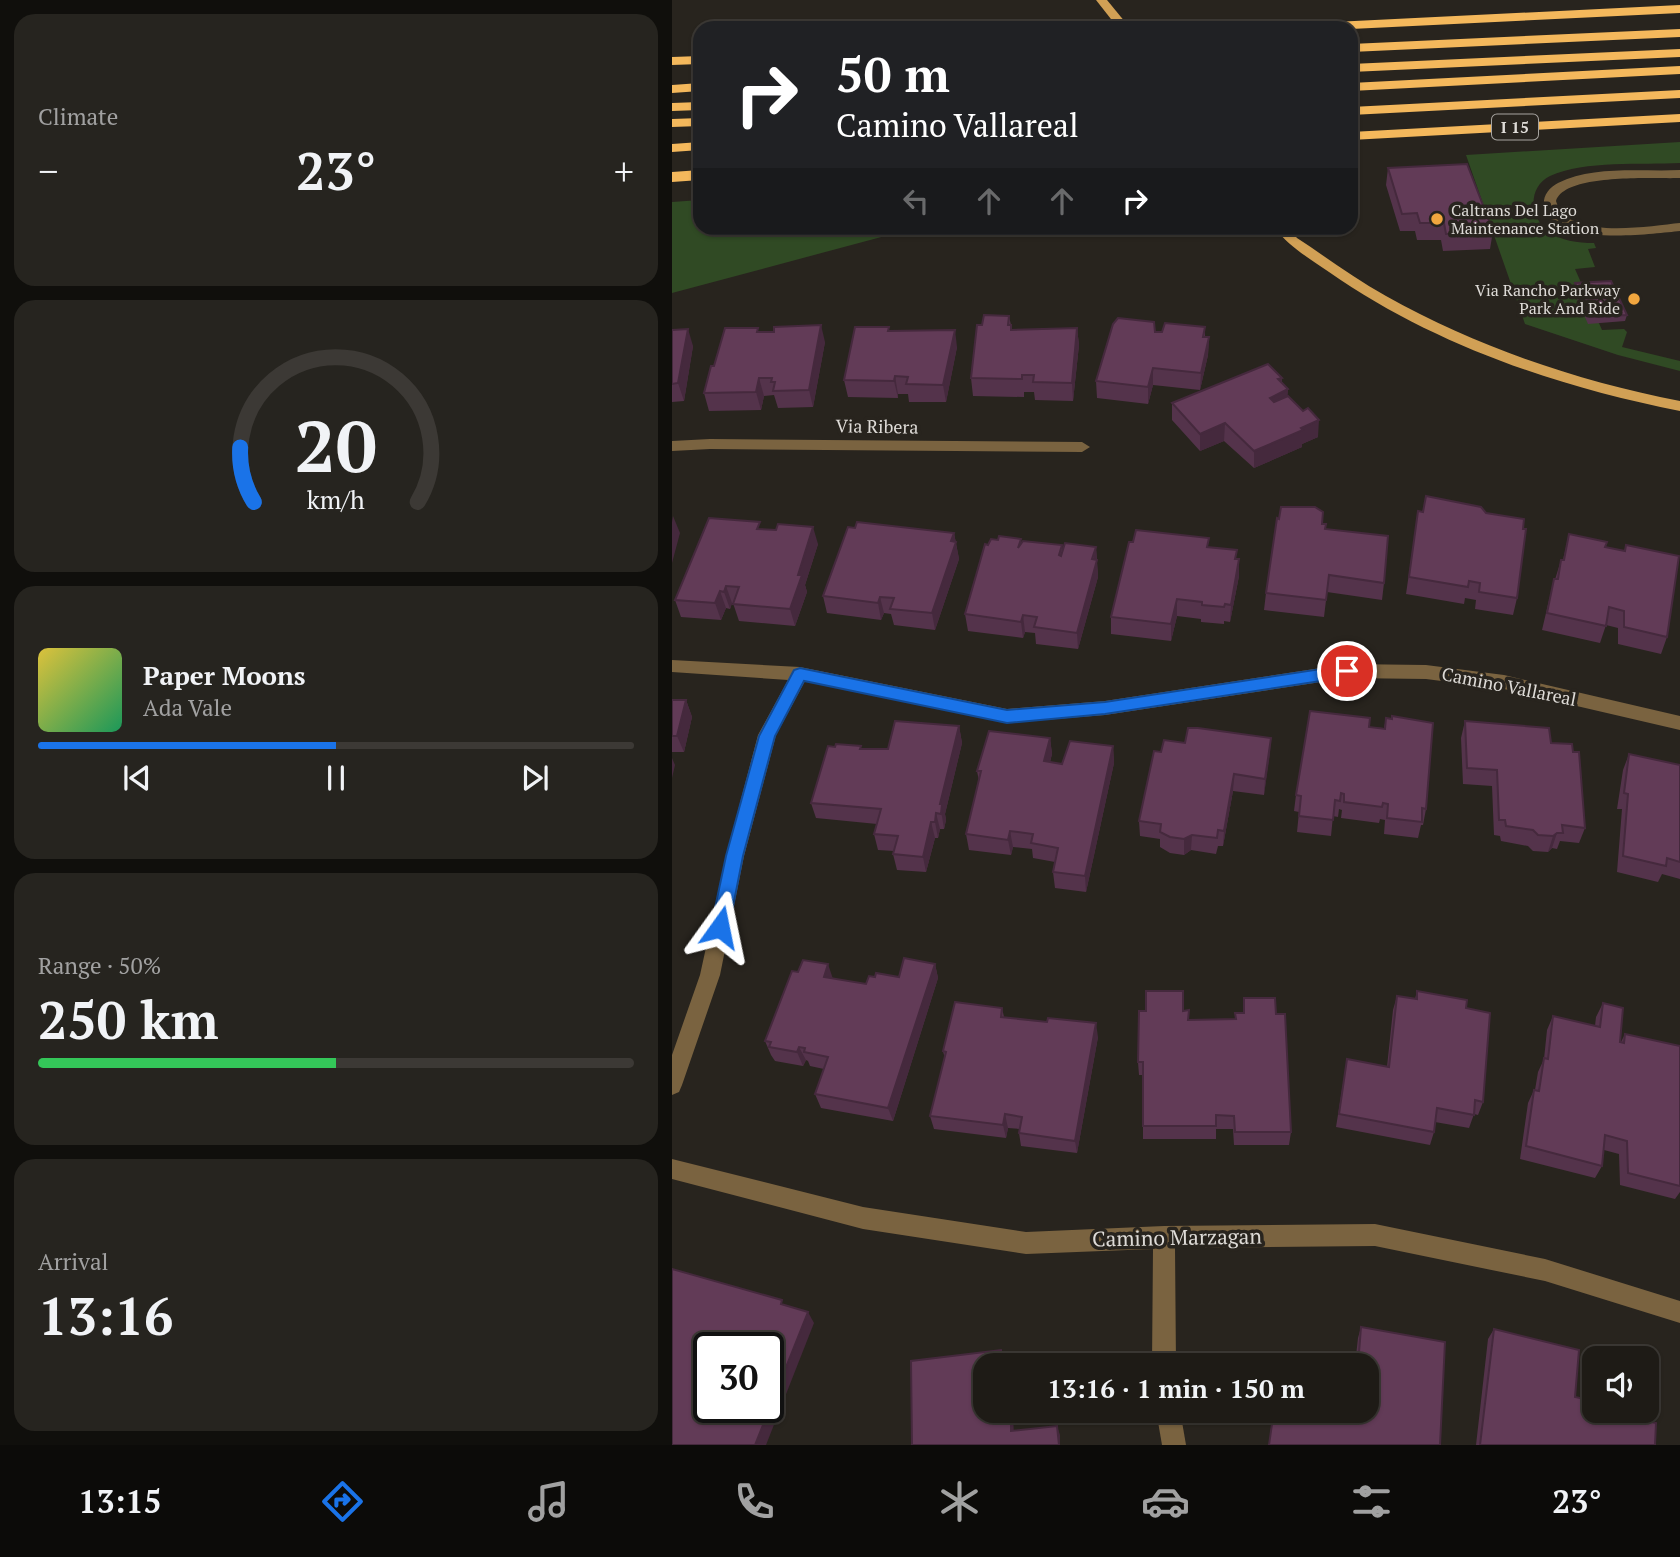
<!DOCTYPE html>
<html lang="en">
<head>
<meta charset="utf-8">
<style>
  :root { --surface:#1e1b16; --page:#26241f; --text:#f1f3f6; --muted:#a1a1a1; --line:#3c3935; --accent:#1a73e8 }
  body { margin:0; font-family:"PT Serif",serif; background:var(--page); color:var(--text); height:100vh; display:flex; flex-direction:column; font-size:26px; white-space:nowrap }
  * { box-sizing:border-box; margin:0 }
  p { font-size:23px; color:var(--muted) }
  .icon { flex:none; width:38px; height:38px; fill:none; stroke:currentColor; stroke-width:2; stroke-linecap:round; stroke-linejoin:round }
  .map { position:relative; flex:1; overflow:hidden }
  .panel { display:flex; flex-direction:column; gap:14px; padding:14px; background:#100f0c; width:672px }
  .panel>* { flex:none }
  .top-card { position:absolute; left:21px; top:21px; width:665px; height:214px; border-radius:21px; box-shadow:0 2px 5px #0004,0 0 0 2px var(--line); background:#202124; color:#fff; overflow:hidden }
  .fabs { position:absolute; left:910px; top:1346px; display:grid; gap:14px }
  .fabs a { display:grid; place-items:center; width:77px; height:77px; border-radius:14px; background:var(--surface); box-shadow:0 2px 5px #0004,0 0 0 2px var(--line); font-size:35px }
  .speed { position:absolute; left:21px; top:1332px; display:flex; gap:14px; font-size:35px; font-weight:700; text-align:center }
  .speed>* { display:grid; place-content:center; width:91px; height:91px; border-radius:50%; background:var(--surface); box-shadow:0 2px 5px #0004,0 0 0 2px var(--line); line-height:1 }
  .speed .limit { border:4px solid #111; border-radius:10px; background:#fff; color:#111 }
  .pin { position:absolute; display:grid; place-items:center; width:60px; height:60px; color:#fff; margin:-30px; border:4px solid #fff; border-radius:50%; box-shadow:0 2px 7px #0007 }
  .me { position:absolute; width:77px; margin:-38px; rotate:12deg; stroke-linejoin:round; filter:drop-shadow(0 0 5px #0008) }
  .turn { display:flex; align-items:center; gap:24px; height:147px; padding:0 28px; font-size:32px }
  .turn .icon { width:91px; height:91px; stroke-width:2.5 }
  .turn b { display:block; font-size:49px; line-height:60px }
  .lanes { display:flex; align-items:center; height:66px; padding:0 28px; background:#0003; justify-content:center; gap:35px; direction:ltr }
  .lanes .off { opacity:.35 }
  .big { font-size:52px; font-weight:700; line-height:1.1 }
  .panel .tile { flex:1; display:flex; flex-direction:column; justify-content:center; gap:10px; min-width:0; padding:0 24px; border-radius:21px; background:var(--page) }
  .panel .dial { align-items:center; gap:0 }
  .dial svg { height:182px; overflow:visible; fill:none; stroke:var(--line); stroke-width:7; stroke-linecap:round; text-anchor:middle }
  .dial text { fill:var(--text); stroke:none }
  .song { display:flex; align-items:center; gap:21px }
  .cover { width:84px; height:84px; border-radius:10px; background:linear-gradient(135deg,hsl(50 70% 55%),hsl(150 70% 35%)) }
  .played { height:7px; border-radius:4px; background:linear-gradient(90deg,var(--accent) 50%,var(--line) 50%) }
  .keys { display:flex; justify-content:space-around; direction:ltr }
  .heat { display:flex; justify-content:space-between; align-items:center; font-size:38px; direction:ltr }
  .charge { height:10px; border-radius:5px; background:linear-gradient(90deg,#34c759 50%,var(--line) 0) }
  .trip { position:absolute; left:301px; top:1353px; width:406px; height:70px; border-radius:21px; background:var(--surface); box-shadow:0 2px 5px #0004,0 0 0 2px var(--line); font-weight:700; line-height:70px; text-align:center }
  .tab-bar { display:flex; height:112px; justify-content:space-around; align-items:center; background:#0c0b09; color:var(--muted) }
  .tab-bar .icon { width:49px; height:49px }
  .tab-bar .active { color:var(--accent) }
  .tab-bar b { font-size:32px; color:var(--text) }
  main { display:flex; flex:1; min-height:0 }
  .map>svg:first-child { display:block }
</style>
</head>
<body>
<main>
<section class="panel">
<div class="tile"><p>Climate</p>
<div class="heat"><a>−</a><b class="big">23°</b><a>+</a></div>
</div>
<div class="tile dial"><svg viewBox="0 0 100 80">
<path d="M14 69A42 42 0 1 1 86 69"/>
<path d="M14 69A42 42 0 0 1 8 45" stroke="#1a73e8"/>
<text x="50" y="56" font-size="32" font-weight="700">20</text>
<text x="50" y="72" font-size="11">km/h</text>
</svg></div>
<div class="tile">
<div class="song"><i class="cover"></i><div><b>Paper Moons</b><p>Ada Vale</p></div></div>
<div class="played"></div>
<div class="keys"><svg class="icon" aria-label="previous" viewBox="0 0 24 24"><path d="M18 5L8 12l10 7zM5 5v14"/></svg><svg class="icon" aria-label="pause" viewBox="0 0 24 24"><path d="M8 5v14M16 5v14"/></svg><svg class="icon" aria-label="next" viewBox="0 0 24 24"><path d="M6 5l10 7-10 7zM19 5v14"/></svg></div>
</div>
<div class="tile"><p>Range · 50%</p><b class="big">250 km</b><div class="charge"></div></div>
<div class="tile"><p>Arrival</p><b class="big">13:16</b></div>
</section>
<div class="map">
<svg width="1008" height="1445" viewBox="0 0 1008 1445">
  <rect width="100%" height="100%" fill="#28241e"/>
  <!-- green -->
  <g fill="#304a24">
    <path d="M1008,142V163C970,165 913,160 878,176C856,187 857,216 875,230C888,241 906,243 922,243L924,248L916,249L923,267L903,269L930,330L952,329L955,332L950,347L1008,361V371L946,355L853,324L794,155Z"/>
    <path d="M28,200V228H243L0,293V202Z"/>
  </g>
  <g fill="none" stroke-linecap="round" stroke-linejoin="round">
    <!-- minor -->
    <g fill="#7a6340" fill-rule="evenodd">
      <path d="M1008,170V178C982,179 893,173 884,201C895,241 976,226 1008,223V231C977,234 878,248 872,204C871,195 878,187 886,183C921,165 970,172 1008,170Z"/>
      <path d="M38,439L410,442L418,447L410,452L38,449L0,451V441Z"/>
      <path d="M0,660L128,667L335,709L433,701L675,664L754,665L832,675L1008,716V730L832,689L754,679L675,678L433,715L335,723L133,681L104,735L72,856L48,975L10,1085L7,1092L0,1095V1055L28,975L54,856L86,735L116,680L0,672Z"/>
      <path d="M0,1159L191,1207L354,1232L492,1226L703,1224L873,1259L1008,1301V1323L873,1281L703,1246L503,1248L504,1365H480L481,1249L354,1254L191,1229L0,1179Z"/>
      <path d="M484,1410H508L514,1445H490Z"/>
    </g>
    <!-- major -->
    <g fill="#d1a055" fill-rule="evenodd">
      <path d="M424,0H435L458,28H446Z"/>
      <path d="M603,228H616L625,238C654,257 683,279 714,296C805,347 905,381 1008,401V411C885,387 760,344 657,272C637,258 617,247 603,228Z"/>
    </g>
    <!-- highway -->
    <g fill="#f4b85c" fill-rule="evenodd">
      <path d="M1008,5V13L679,29L615,28L622,24Z"/>
      <path d="M1008,29V37L679,52V44Z"/>
      <path d="M1008,49V57L679,72V64Z"/>
      <path d="M28,56V64L0,65V57Z"/>
      <path d="M1008,66V74L679,91V83Z"/>
      <path d="M28,83V91L0,93V85Z"/>
      <path d="M1008,90V98L679,115V107Z"/>
      <path d="M28,102V110L0,111V103Z"/>
      <path d="M1008,114V122L679,140V132Z"/>
      <path d="M28,118V126L0,127V119Z"/>
      <path d="M28,142V150L0,152V144Z"/>
      <path d="M28,170V180L0,182V172Z"/>
    </g>
  </g>
  <!-- wall -->
  <g fill="#54334b">
    <path d="M716,168L821,231L818,249L771,251L769,240H745L743,231H728L714,185Z"/>
    <path d="M903,283L955,315L953,321L916,324L901,290Z"/>
    <path d="M337,316L340,330L405,328L407,345L401,401L363,400L362,392H352V397L301,396L299,378L310,325Z"/>
    <path d="M533,327V337H537L536,355L528,390L481,385L476,404L425,398L424,381L483,332H490Z"/>
    <path d="M0,330L21,346L12,401L0,402Z"/>
    <path d="M217,331L285,347L274,402H237L236,394H226V398L176,397L172,380Z"/>
    <path d="M87,332L153,342L141,407L106,408L102,395L92,396L89,410L37,411L32,393L42,366Z"/>
    <path d="M610,378V382L616,389L615,396L646,437L630,444V447L582,468L552,441L528,451L500,420V403Z"/>
    <path d="M746,511L845,598L841,615L803,609L804,600L793,598L792,604L734,594Z"/>
    <path d="M650,524L654,529L712,583L710,600L655,592L652,617L592,610L594,593Z"/>
    <path d="M90,529L146,544L133,585L135,592L123,626L67,621L61,603H60L58,609L54,608L49,620L9,617L3,600Z"/>
    <path d="M282,533L287,559L263,630L222,625L219,614L212,613L209,620L155,613L151,596Z"/>
    <path d="M897,534L933,547L952,551L954,545L995,637L989,654L946,644V628L934,625L928,643L870,630L878,596L889,560H891Z"/>
    <path d="M350,543L390,545L391,551L424,547L426,577L406,649L364,644L363,633L353,632L351,638L296,631L293,614Z"/>
    <path d="M537,547L567,559V576L558,622L552,621V624L529,622V619L505,616L499,641L439,634V617Z"/>
    <path d="M0,700H14L20,717L12,752H0Z"/>
    <path d="M714,718L754,809L751,825H749L746,838L712,834L713,820L708,819L707,823L669,818L670,810L667,809L666,817L661,816L659,836L625,832L627,812L622,811L624,795L697,727L712,728Z"/>
    <path d="M793,721L879,743L913,828L907,843L888,841L885,849L880,848L876,852L861,851L856,846L829,841L828,836L822,835L820,786L791,784L789,738Z"/>
    <path d="M287,726L290,743L273,814L274,820L272,829H268L266,838H263L254,872L225,870L221,854L222,851L206,850L202,834L205,824L144,818L139,803L190,749H216Z"/>
    <path d="M378,738L380,754L378,762L390,764L441,746L442,763L414,892L383,888L381,872L383,862L361,858L360,849L341,847L339,855L297,850L294,834L307,781L305,771Z"/>
    <path d="M599,738L592,795L561,791L551,846H546L544,854L519,850L512,855L498,853L488,847V839L468,836L467,821L489,752L513,743Z"/>
    <path d="M957,754L1008,765V879L990,874L986,882L945,872L950,809H945L951,770Z"/>
    <path d="M263,964L266,978L221,1121L149,1108L143,1094L152,1069L138,1066L136,1061L134,1060L131,1066L103,1061L99,1055L93,1041L161,979L194,984L203,977H227Z"/>
    <path d="M745,991L794,1008L811,1102L806,1115L802,1114L797,1128L763,1122L762,1132L758,1145L664,1127L675,1059L715,1067L721,1010L725,996L743,999Z"/>
    <path d="M572,998L604,1014L619,1132L617,1145H562L561,1129H544V1139H471V1075H467L466,1062L511,1011L516,1020L563,1019L571,1013Z"/>
    <path d="M931,1003L949,1042L953,1034L1008,1046V1192L1003,1199L948,1185L947,1154L932,1150L930,1166L923,1178L848,1159L856,1103L862,1090H863L866,1072L872,1059L875,1030L881,1016L923,1026L924,1017Z"/>
    <path d="M330,1008L332,1017L426,1037L405,1153L349,1146L347,1133L348,1129L336,1128L334,1138L262,1129L258,1116L273,1059L271,1051Z"/>
    <path d="M689,1327L768,1445H597L601,1410H695V1365H683L686,1338Z"/>
    <path d="M822,1329L903,1397L922,1410L937,1412L938,1410H958L975,1421L983,1445H804L816,1339Z"/>
  </g>
  <!-- shaded-wall -->
  <g fill="#45293d">
    <path d="M149,325L153,342L141,407L137,390Z"/>
    <path d="M405,328L407,345L401,401L400,383Z"/>
    <path d="M16,329L21,346L12,401L6,383Z"/>
    <path d="M283,330L285,347L274,402L271,385Z"/>
    <path d="M537,337L536,355L528,390L529,373Z"/>
    <path d="M481,368V385L476,404V387Z"/>
    <path d="M223,376L226,394V398L222,381Z"/>
    <path d="M87,378L92,396L89,410L84,392Z"/>
    <path d="M610,378L609,392L616,389L615,406L597,415L598,398L606,379Z"/>
    <path d="M647,420L646,437L630,444V447L582,468V451Z"/>
    <path d="M553,423L552,441L528,451V434Z"/>
    <path d="M1,516L8,533L0,563V522Z"/>
    <path d="M141,527L146,544L133,585L135,592L123,626L118,609L126,575Z"/>
    <path d="M282,533L287,559L263,630L260,613Z"/>
    <path d="M424,547L426,577L406,649L405,633Z"/>
    <path d="M567,559V576L558,622L559,605Z"/>
    <path d="M54,586L60,603L58,609L52,592Z"/>
    <path d="M48,591L54,608L49,620L43,603Z"/>
    <path d="M208,597L212,613L209,620L206,603Z"/>
    <path d="M505,599V616L499,641V624Z"/>
    <path d="M351,615L353,632L351,638L349,622Z"/>
    <path d="M14,700L20,717L12,752L5,736Z"/>
    <path d="M287,726L290,743L273,814L274,820L272,829L268,804Z"/>
    <path d="M378,738L380,754L374,777L372,761Z"/>
    <path d="M599,738L598,754L592,795L593,779Z"/>
    <path d="M441,746L442,763L414,892L413,876Z"/>
    <path d="M0,758L3,765L0,778Z"/>
    <path d="M562,774L561,791L551,846L552,831Z"/>
    <path d="M264,813L268,829L266,838L263,822Z"/>
    <path d="M259,822L263,838L254,872L251,857Z"/>
    <path d="M338,831L341,847L339,855L336,840Z"/>
    <path d="M885,833L880,848L876,852L881,836Z"/>
    <path d="M520,835L519,850L512,855V839Z"/>
    <path d="M156,964L161,979L152,977Z"/>
    <path d="M263,964L266,978L221,1121L216,1108Z"/>
    <path d="M424,1023L426,1037L405,1153L403,1141Z"/>
    <path d="M127,1047L134,1060L131,1066L125,1052Z"/>
    <path d="M333,1114L336,1128L334,1138L331,1125Z"/>
    <path d="M136,1312L142,1323L94,1445H83Z"/>
    <path d="M339,1410H341L342,1440L339,1431Z"/>
    <path d="M385,1426L388,1435V1445H387Z"/>
  </g>
  <!-- building -->
  <g fill="#623b57" stroke="#45293d" stroke-width="2" fill-rule="evenodd">
    <path d="M795,164L821,231L774,234L772,223H748L745,213L730,214L716,168Z"/>
    <path d="M939,281L955,315L918,317L903,283Z"/>
    <path d="M312,315L337,316L336,325H339V330L405,328L400,383L361,382L362,375H350V379L299,378L305,325H310Z"/>
    <path d="M446,318L482,322L483,332H490L493,323L533,327L531,337H537L529,373L481,368L476,387L424,381L441,324Z"/>
    <path d="M149,325L137,390L101,391L103,382H99L100,378H87L84,392L32,393L39,366H42L53,328H86L85,332H102V327Z"/>
    <path d="M183,327H217L216,331L283,330L271,385L234,384L236,377L223,376L222,381L172,380Z"/>
    <path d="M16,329L6,383L0,384V330Z"/>
    <path d="M596,364L610,378L606,379L616,389L598,398L602,402L616,396L631,411L636,408L647,420L629,428L631,430L582,451L553,423L528,434L500,403Z"/>
    <path d="M754,496L809,507L814,513L852,519L851,529H854L845,598L807,592L808,583L797,581L796,587L737,577L746,511L751,512Z"/>
    <path d="M609,507H643L651,512L650,524H654L653,529L716,536L712,583L657,575L654,600L594,593L605,518L607,519Z"/>
    <path d="M37,518L88,522L85,529L104,530L106,524L141,527L126,575H130L118,609L61,604L67,587L54,586L52,592L48,591L43,603L3,600Z"/>
    <path d="M185,522L282,533L279,541L284,542L260,613L218,609L222,598L208,597L206,603L151,596L176,527L183,528Z"/>
    <path d="M464,530L537,538L535,547L565,550L563,559H567L559,605L553,604L552,607L530,605V602L505,599L499,624L439,617L457,542H461Z"/>
    <path d="M897,534L935,542L933,547L953,551L954,545L1007,556L995,637L952,627V611L937,607L934,626L875,613L882,579H886L889,560H892Z"/>
    <path d="M327,536L349,539L346,548L351,541L390,545L387,555L389,556L393,543L424,547L420,559L425,560L405,633L362,627L365,617L351,615L349,622L293,614L313,544L316,545L319,539L326,540Z"/>
    <path d="M0,700H14L5,736H0Z"/>
    <path d="M638,711L698,718L697,727L713,729L714,718L720,719V716L761,723L754,809L750,808V822L715,818L716,804L711,803L710,807L672,802V794L669,793L668,801L663,800L661,820L627,816L629,796L624,795Z"/>
    <path d="M223,721L287,726L268,804H270L269,814L264,813L263,822H259L251,857L221,854L226,836L202,834L209,809L139,803L156,746L163,747L164,744L189,746L188,749H216Z"/>
    <path d="M793,721L877,728L879,743L900,744L901,752H907L913,828L890,825L891,833H885L881,836L866,835L861,830L834,826L833,820H827L825,770L795,768Z"/>
    <path d="M516,728H526L599,738L593,779L562,774L552,831L546,830L545,838L520,835L512,839L498,837L488,832L489,824L467,821L482,751L489,752L492,740L513,743Z"/>
    <path d="M317,731L378,738L372,761L390,764L398,741L441,746L413,876L381,872L386,848L359,843L361,834L338,831L336,840L294,834L309,771H305Z"/>
    <path d="M957,754L1008,765V862L995,858L994,866L951,856L956,794L952,793Z"/>
    <path d="M232,958L263,964L216,1108L143,1094L156,1057L132,1052L133,1048L127,1047L125,1052L97,1047L99,1042L93,1041L120,971L126,972L131,960L156,964L152,977L194,984L197,976L203,977L204,973L227,977Z"/>
    <path d="M474,991H511V1011L517,1010L516,1020L564,1019L563,1013H572V998H603L604,1014H613L619,1132H563L562,1116L544,1115V1126H471V1062H466L467,1011H474Z"/>
    <path d="M745,991L795,1000L794,1008L818,1013L811,1102L803,1100L802,1115L765,1108L762,1132L667,1114L675,1059L717,1067L725,996L745,999Z"/>
    <path d="M283,1002L330,1008L329,1017L375,1022L376,1018L424,1023L403,1141L347,1133L350,1117L333,1114L331,1125L258,1116L274,1052L271,1051Z"/>
    <path d="M931,1003L951,1008L948,1042L952,1043L953,1034L1008,1046V1186L956,1173L955,1141L933,1135L930,1166L854,1146L862,1090L867,1091L872,1058L876,1059L881,1016L928,1027Z"/>
    <path d="M0,1269L110,1300L109,1304L136,1312L83,1445H0ZM37,1348H96V1407H37Z"/>
    <path d="M689,1327L773,1342L768,1445H597L602,1410H695V1365H686Z"/>
    <path d="M822,1329L907,1350L903,1397L922,1401V1410H935L941,1413L942,1410H958L975,1415V1421L984,1423L983,1445H808Z"/>
    <path d="M329,1350L330,1360L336,1358L337,1365H313V1410H339V1431L385,1426L387,1445H240L239,1361Z"/>
    <path d="M618,1363L632,1365H617Z"/>
  </g>
  <!-- route -->
  <path fill="#1a73e8" stroke="#114b97" stroke-width="2" d="M675,665L682,671L675,677L433,714L335,723L132,681L103,736L71,856L57,927L54,933L48,935L42,933L39,927L54,856L87,736L122,670L128,668L335,710L433,702Z"/>
  <!-- markers -->
  <g fill="#f1a63f" stroke="#28241e" stroke-width="2.5">
    <circle cx="765" cy="219" r="7"/>
    <circle cx="962" cy="299" r="7"/>
  </g>
  <g text-anchor="middle" stroke-width="7" stroke-linejoin="round" paint-order="stroke">
    <!-- shield labels -->
    <rect fill="#28241e" stroke="#a7a4a0" stroke-width="2" x="820" y="114.5" width="46" height="25" rx="5"/>
    <g font-size="16" font-weight="bold" fill="#dedbd7">
      <text x="843" y="133">I 15</text>
    </g>
    <!-- far-poi labels -->
    <g font-size="16" fill="#dedbd7" stroke="#28241e" text-anchor="start">
      <text x="779" y="216">Caltrans Del Lago<tspan x="779" dy="18">Maintenance Station</tspan></text>
      <text x="948" y="296" text-anchor="end">Via Rancho Parkway<tspan x="948" dy="18">Park And Ride</tspan></text>
    </g>
    <!-- street labels -->
    <g font-size="18" fill="#dedbd7" stroke="#28241e">
      <text transform="translate(205 427) rotate(1)" y="6">Via Ribera</text>
      <text transform="translate(837 687) rotate(11)" y="6">Camino Vallareal</text>
    </g>
    <!-- near-street labels -->
    <g font-size="21" fill="#dedbd7" stroke="#28241e">
      <text transform="translate(505 1238) rotate(-1)" y="7">Camino Marzagan</text>
    </g>
  </g>
</svg>
<div class="fabs">
<a><svg class="icon" aria-label="sound" viewBox="0 0 24 24"><path d="M4 9h4l5-4v14l-5-4H4zM17 9q2 3 0 6"/></svg></a>
</div>
<div class="speed"><div class="limit">30</div></div>
<div class="pin" style="left:675px;top:671px;background:#d93025"><svg class="icon" aria-label="arrive" viewBox="0 0 24 24"><path d="M6 21V4h12l-3 4 3 4H6"/></svg></div>
<svg class="me" style="left:48px;top:927px" viewBox="-20 -20 40 40"><path d="M0-17L14 15 0 8-14 15z" fill="#1a73e8" stroke="#fff" stroke-width="4"/></svg>
<div class="trip">13:16 · 1 min · 150 m</div>
<div class="top-card">
<div class="turn"><svg class="icon" aria-label="right" viewBox="0 0 24 24"><path d="M7 20v-9h11M14 6l5 5-5 5"/></svg><div><b>50 m</b>Camino Vallareal</div></div>
<div class="lanes"><svg class="icon off" aria-label="left" viewBox="0 0 24 24"><path d="M17 20v-9H6M10 6l-5 5 5 5"/></svg><svg class="icon off" aria-label="ahead" viewBox="0 0 24 24"><path d="M12 20V5M6 11l6-6 6 6"/></svg><svg class="icon off" aria-label="ahead" viewBox="0 0 24 24"><path d="M12 20V5M6 11l6-6 6 6"/></svg><svg class="icon" aria-label="right" viewBox="0 0 24 24"><path d="M7 20v-9h11M14 6l5 5-5 5"/></svg></div>
</div>
</div>
</main>
<nav class="tab-bar">
<b>13:15</b>
<svg class="icon active" aria-label="directions" viewBox="0 0 24 24"><path d="M12 3l9 9-9 9-9-9zM9 14v-3h6M13 9l2 2-2 2"/></svg>
<svg class="icon" aria-label="music" viewBox="0 0 24 24"><path d="M9 18V5l10-2v13"/><circle cx="6" cy="18" r="3"/><circle cx="16" cy="16" r="3"/></svg>
<svg class="icon" aria-label="phone" viewBox="0 0 24 24"><path d="M5 4h4l2 5-3 2q2 4 5 5l2-3 5 2v4C11 20 4 13 5 4z"/></svg>
<svg class="icon" aria-label="climate" viewBox="0 0 24 24"><path d="M12 3v18M4 7l16 10M4 17L20 7"/></svg>
<svg class="icon" aria-label="car" viewBox="0 0 24 24"><path d="M5 17H2v-5l4-1 3-4h7l3 4 3 1v5h-3M9 17h6M6 11h13"/><circle cx="7" cy="17" r="2"/><circle cx="17" cy="17" r="2"/></svg>
<svg class="icon" aria-label="filters" viewBox="0 0 24 24"><path d="M4 7h16M4 17h16"/><circle cx="9" cy="7" r="2"/><circle cx="15" cy="17" r="2"/></svg>
<b>23°</b>
</nav>
</body>
</html>
